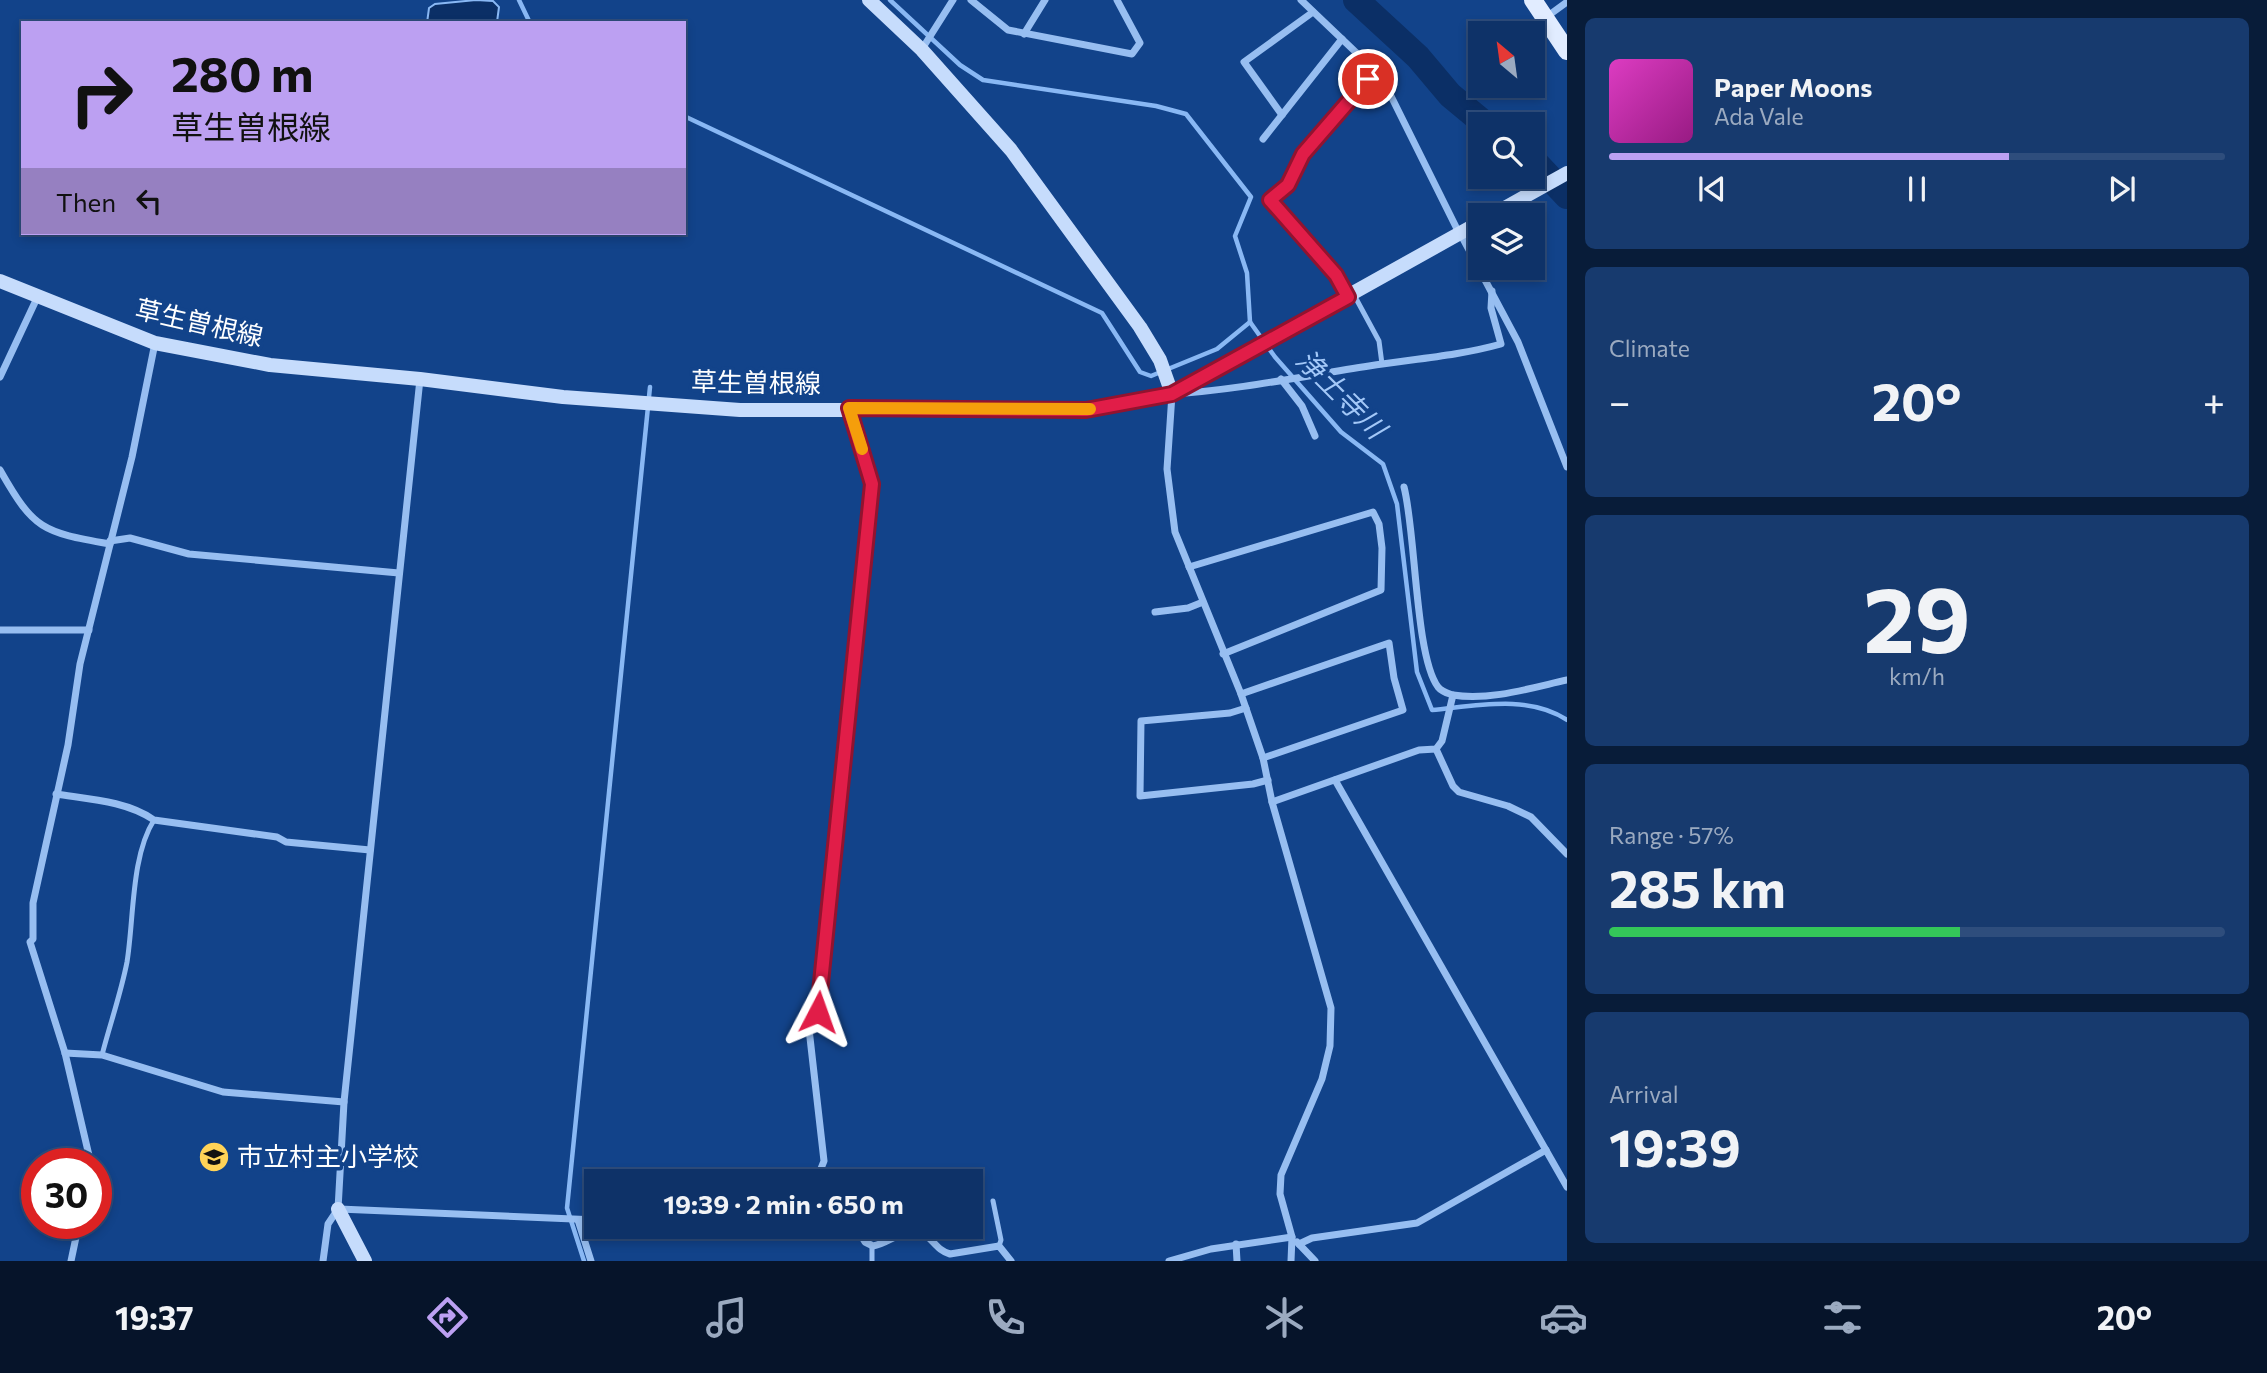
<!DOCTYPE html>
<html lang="en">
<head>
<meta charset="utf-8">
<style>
  :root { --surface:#0e3268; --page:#173a6e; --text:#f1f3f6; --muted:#9baac0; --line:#2e4d7c; --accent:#bca0f2 }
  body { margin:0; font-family:Commissioner,"Noto Sans JP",sans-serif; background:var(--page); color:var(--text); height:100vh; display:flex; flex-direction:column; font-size:26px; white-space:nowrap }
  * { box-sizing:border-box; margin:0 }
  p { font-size:23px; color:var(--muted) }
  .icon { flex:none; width:38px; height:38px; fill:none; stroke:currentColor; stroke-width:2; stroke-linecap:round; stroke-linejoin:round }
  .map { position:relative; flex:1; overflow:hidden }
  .details { display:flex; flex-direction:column; gap:18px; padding:18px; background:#081c39; width:700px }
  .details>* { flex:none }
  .top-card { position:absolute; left:21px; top:21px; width:665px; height:214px; border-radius:0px; box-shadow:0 4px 10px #0003,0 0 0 2px var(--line); background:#bca0f2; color:#111; overflow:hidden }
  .needle { width:46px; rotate:331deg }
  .fabs { position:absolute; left:1468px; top:21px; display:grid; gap:14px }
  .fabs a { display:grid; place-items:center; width:77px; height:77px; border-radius:0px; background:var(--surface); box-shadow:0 4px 10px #0003,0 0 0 2px var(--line); font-size:35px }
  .speed { position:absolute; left:21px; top:1148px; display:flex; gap:14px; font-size:35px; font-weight:700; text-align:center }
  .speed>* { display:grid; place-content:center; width:91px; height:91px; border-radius:50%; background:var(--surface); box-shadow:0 4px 10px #0003,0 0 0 2px var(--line); line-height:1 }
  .speed .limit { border:10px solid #d22; background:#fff; color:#111 }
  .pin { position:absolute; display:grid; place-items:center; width:60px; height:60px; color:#fff; margin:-30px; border:4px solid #fff; border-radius:50%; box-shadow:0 2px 7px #0007 }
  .me { position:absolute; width:77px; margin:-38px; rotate:4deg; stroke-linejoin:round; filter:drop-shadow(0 0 5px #0008) }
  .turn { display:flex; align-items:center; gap:24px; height:147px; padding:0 35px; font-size:32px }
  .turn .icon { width:91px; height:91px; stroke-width:2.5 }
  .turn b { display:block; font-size:49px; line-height:60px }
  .then { display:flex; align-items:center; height:66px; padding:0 35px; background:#0003; gap:14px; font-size:26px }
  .big { font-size:52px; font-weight:700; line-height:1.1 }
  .details .tile { flex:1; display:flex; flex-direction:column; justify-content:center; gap:10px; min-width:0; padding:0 24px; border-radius:10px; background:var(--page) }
  .details .dial { align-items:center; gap:0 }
  .dial b { font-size:91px; line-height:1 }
  .song { display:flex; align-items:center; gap:21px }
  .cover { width:84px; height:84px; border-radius:10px; background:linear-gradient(135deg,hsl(310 70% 55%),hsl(310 70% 35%)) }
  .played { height:7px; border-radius:4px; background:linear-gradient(90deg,var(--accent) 65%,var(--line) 65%) }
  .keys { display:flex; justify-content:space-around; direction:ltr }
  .heat { display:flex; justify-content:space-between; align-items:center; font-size:38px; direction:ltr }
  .charge { height:10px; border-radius:5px; background:linear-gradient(90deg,#34c759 57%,var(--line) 0) }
  .trip { position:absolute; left:584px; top:1169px; width:399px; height:70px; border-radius:0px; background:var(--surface); box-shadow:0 4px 10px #0003,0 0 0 2px var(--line); font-weight:700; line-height:70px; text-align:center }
  .tab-bar { display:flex; height:112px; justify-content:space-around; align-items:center; background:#06142a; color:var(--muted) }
  .tab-bar .icon { width:49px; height:49px }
  .tab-bar .active { color:var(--accent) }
  .tab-bar b { font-size:32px; color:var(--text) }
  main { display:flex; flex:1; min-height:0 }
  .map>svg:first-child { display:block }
</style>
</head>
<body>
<main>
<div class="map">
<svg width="1567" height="1261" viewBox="0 0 1567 1261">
  <rect width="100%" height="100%" fill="#12438a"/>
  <!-- water -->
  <path fill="#0b2f66" stroke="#89b8f4" stroke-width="2" d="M476,0L493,1L499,7L497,22L427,23L429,8L435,4Z"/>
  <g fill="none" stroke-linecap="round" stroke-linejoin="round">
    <!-- stream -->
    <g stroke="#89b8f4" stroke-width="4.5">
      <path d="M519,0L530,23"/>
      <path d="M890,0L960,65L983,80L1156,106L1186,114L1251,197L1235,236L1247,273L1250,322L1275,357L1341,432L1383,464L1397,504L1417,672L1432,710C1475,706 1529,694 1567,720"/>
      <path d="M684,116L1102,313L1140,372L1151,376L1217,349L1250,322"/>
      <path d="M584,1261L567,1208L650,387"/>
    </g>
    <!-- river -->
    <g stroke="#0b2f66" stroke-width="26">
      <path d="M1356,0L1418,57L1450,95L1485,124"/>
      <path d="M1533,160L1567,196"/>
    </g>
    <!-- lane -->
    <g stroke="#97bef1" stroke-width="5">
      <path d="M1353,293L1379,341L1382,364"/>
      <path d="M102,1055C110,1024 121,993 127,962C134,919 131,856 154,820"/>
      <path d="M993,1201L1001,1240L999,1246"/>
      <path d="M872,1261V1246"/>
    </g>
    <!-- street -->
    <g stroke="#97bef1" stroke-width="7">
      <path d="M971,0L1008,30L1132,54L1140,43L1117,0"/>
      <path d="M1301,0L1365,61L1369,70L1368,79L1303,154L1288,185L1270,200L1336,275L1347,296"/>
      <path d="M1545,18L1567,2"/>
      <path d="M1024,34L1045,0"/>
      <path d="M922,49L953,0"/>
      <path d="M1369,70L1377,72L1386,86L1459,233"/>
      <path d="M1282,115L1244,62L1313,12"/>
      <path d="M1263,139L1342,39"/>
      <path d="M1460,233L1518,342L1567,467"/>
      <path d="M0,377L37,298"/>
      <path d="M1281,379L1302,406L1315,436"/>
      <path d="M0,470C34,530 42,532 110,544"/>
      <path d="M1404,487C1416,533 1415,656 1438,687C1442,692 1447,693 1453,695"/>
      <path d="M110,541L130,538L189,554L399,573"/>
      <path d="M1189,567L1373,512L1379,524L1382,548L1381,590L1223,654"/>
      <path d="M1155,612L1188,608L1203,602"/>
      <path d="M0,630H89"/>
      <path d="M1241,694L1389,643L1394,678L1403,710L1263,758"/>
      <path d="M1246,708L1230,713L1141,721L1140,796L1253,784L1268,780"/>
      <path d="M1436,749L1453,786L1459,792L1508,806L1531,817L1567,854"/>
      <path d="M1335,780L1567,1187"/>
      <path d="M56,794C88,799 127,801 154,820L277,837L286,842L370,850"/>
      <path d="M1272,802L1419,750L1436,749L1442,741L1453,695C1489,701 1531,688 1567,680"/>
      <path d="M65,1053L102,1055L223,1092L344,1102"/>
      <path d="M91,1164L65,1053L30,942L33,939V903L68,745L80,664L132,457L155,343"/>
      <path d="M820,1171L826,1181"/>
      <path d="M796,1181L820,1171L824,1161L809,1029L818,1012L872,484L850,410"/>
      <path d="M339,1209L597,1220"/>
      <path d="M578,1220L591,1261"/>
      <path d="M856,1227L865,1242L873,1246C891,1243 911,1221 927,1236C935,1243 939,1251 950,1254L999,1246L1011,1261"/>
      <path d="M1297,1242L1315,1261"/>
      <path d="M1236,1244L1237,1261"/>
      <path d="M1299,1244L1312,1238L1417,1223L1546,1150"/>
      <path d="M71,1261L79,1223"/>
      <path d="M323,1261L328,1224L338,1209L344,1102L420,379"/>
      <path d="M1169,1261L1211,1249L1292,1237"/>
      <path d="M1291,1261L1292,1237L1280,1194L1281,1175L1322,1079L1330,1046L1331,1008L1272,802L1263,758L1241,694L1175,532L1167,469L1172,394C1238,390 1304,376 1369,366C1413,359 1458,356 1501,344L1491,308L1492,291"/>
    </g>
    <!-- secondary -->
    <g stroke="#c6dcfc" stroke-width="14">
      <path d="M869,0L922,50L1011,150L1140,327L1160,360L1172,394"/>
      <path d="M1492,215L1567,173"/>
      <path d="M0,281L155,343L270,365L420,379L563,397L740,410H1086L1172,394L1480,222"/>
      <path d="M338,1209L365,1261"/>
    </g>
    <!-- primary -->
    <path stroke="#e1ecff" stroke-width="18" d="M1533,0L1567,51"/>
  </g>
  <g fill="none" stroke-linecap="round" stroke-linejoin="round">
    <!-- route casing -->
    <g stroke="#92132f" stroke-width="18">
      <path id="route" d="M818,1012L872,484L849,408L1086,410L1172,394L1348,297L1336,275L1270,200L1288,185L1303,154L1368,79"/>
    </g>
    <!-- route -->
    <use href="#route" stroke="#e11d48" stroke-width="12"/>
    <!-- slow -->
    <path stroke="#f59e0b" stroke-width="12" d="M862,449L849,408L1090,409"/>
  </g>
  <!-- icons -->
  <defs>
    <g id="school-disc" transform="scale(1.575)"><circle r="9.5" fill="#ffd357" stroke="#12438a"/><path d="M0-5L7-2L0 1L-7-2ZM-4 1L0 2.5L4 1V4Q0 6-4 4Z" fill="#111"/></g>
  </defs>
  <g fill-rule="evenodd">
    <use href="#school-disc" x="214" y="1157"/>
  </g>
  <g text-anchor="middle" stroke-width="7" stroke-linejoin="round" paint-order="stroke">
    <!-- street labels -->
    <g font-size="26" fill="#fff" stroke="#12438a">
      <text transform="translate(199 323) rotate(13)" y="9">草生曽根線</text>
      <text transform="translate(756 383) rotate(1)" y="9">草生曽根線</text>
    </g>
    <!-- poi labels -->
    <g font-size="26" fill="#fff" stroke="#12438a" text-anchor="start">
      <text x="237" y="1166">市立村主小学校</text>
    </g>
    <!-- water labels -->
    <g font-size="28" font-style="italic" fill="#a3c8f8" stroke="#12438a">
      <text transform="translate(1341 394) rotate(45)" y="10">浄土寺川</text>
    </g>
  </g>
</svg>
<div class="fabs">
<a><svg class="needle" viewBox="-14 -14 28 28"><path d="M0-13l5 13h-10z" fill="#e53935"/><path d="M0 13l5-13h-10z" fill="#9baac0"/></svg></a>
<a><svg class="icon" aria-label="search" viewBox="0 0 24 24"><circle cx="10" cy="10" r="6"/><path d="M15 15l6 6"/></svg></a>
<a><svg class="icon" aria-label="layers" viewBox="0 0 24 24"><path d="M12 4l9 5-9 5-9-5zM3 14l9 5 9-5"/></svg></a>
</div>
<div class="speed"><div class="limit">30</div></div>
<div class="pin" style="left:1368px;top:79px;background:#d93025"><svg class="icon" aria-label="arrive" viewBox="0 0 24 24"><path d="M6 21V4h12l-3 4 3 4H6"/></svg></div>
<svg class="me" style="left:818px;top:1012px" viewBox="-20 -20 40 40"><path d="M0-17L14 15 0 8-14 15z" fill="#e11d48" stroke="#fff" stroke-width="4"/></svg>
<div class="trip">19:39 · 2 min · 650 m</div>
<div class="top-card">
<div class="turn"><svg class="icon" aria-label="right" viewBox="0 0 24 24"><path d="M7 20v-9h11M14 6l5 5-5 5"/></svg><div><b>280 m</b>草生曽根線</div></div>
<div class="then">Then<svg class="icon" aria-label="left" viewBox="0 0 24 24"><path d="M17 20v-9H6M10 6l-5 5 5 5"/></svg></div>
</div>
</div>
<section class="details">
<div class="tile">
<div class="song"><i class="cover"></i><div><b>Paper Moons</b><p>Ada Vale</p></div></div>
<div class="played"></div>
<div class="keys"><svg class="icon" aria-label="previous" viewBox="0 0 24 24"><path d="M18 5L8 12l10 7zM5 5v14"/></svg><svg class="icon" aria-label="pause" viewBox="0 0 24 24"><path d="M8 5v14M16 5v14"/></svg><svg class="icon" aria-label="next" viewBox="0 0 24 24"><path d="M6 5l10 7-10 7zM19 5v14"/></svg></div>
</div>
<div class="tile"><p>Climate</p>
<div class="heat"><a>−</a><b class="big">20°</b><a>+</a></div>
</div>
<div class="tile dial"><b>29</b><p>km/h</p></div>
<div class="tile"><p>Range · 57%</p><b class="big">285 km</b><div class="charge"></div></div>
<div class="tile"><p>Arrival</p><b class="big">19:39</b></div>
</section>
</main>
<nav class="tab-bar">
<b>19:37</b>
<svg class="icon active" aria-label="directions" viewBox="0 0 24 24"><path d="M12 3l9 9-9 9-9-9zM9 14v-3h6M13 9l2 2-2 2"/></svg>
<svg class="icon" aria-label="music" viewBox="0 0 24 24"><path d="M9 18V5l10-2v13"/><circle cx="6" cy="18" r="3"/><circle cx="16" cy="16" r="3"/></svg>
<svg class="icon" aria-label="phone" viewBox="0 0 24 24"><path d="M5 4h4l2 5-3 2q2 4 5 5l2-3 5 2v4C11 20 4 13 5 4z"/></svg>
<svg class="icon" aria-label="climate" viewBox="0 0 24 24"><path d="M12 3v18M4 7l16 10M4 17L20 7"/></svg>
<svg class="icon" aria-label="car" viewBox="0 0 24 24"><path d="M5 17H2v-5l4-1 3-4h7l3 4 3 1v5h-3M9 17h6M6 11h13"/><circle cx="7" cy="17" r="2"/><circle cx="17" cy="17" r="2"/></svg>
<svg class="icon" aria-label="filters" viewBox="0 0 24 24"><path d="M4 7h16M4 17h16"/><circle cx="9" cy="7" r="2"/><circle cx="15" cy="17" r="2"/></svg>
<b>20°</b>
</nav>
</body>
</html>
